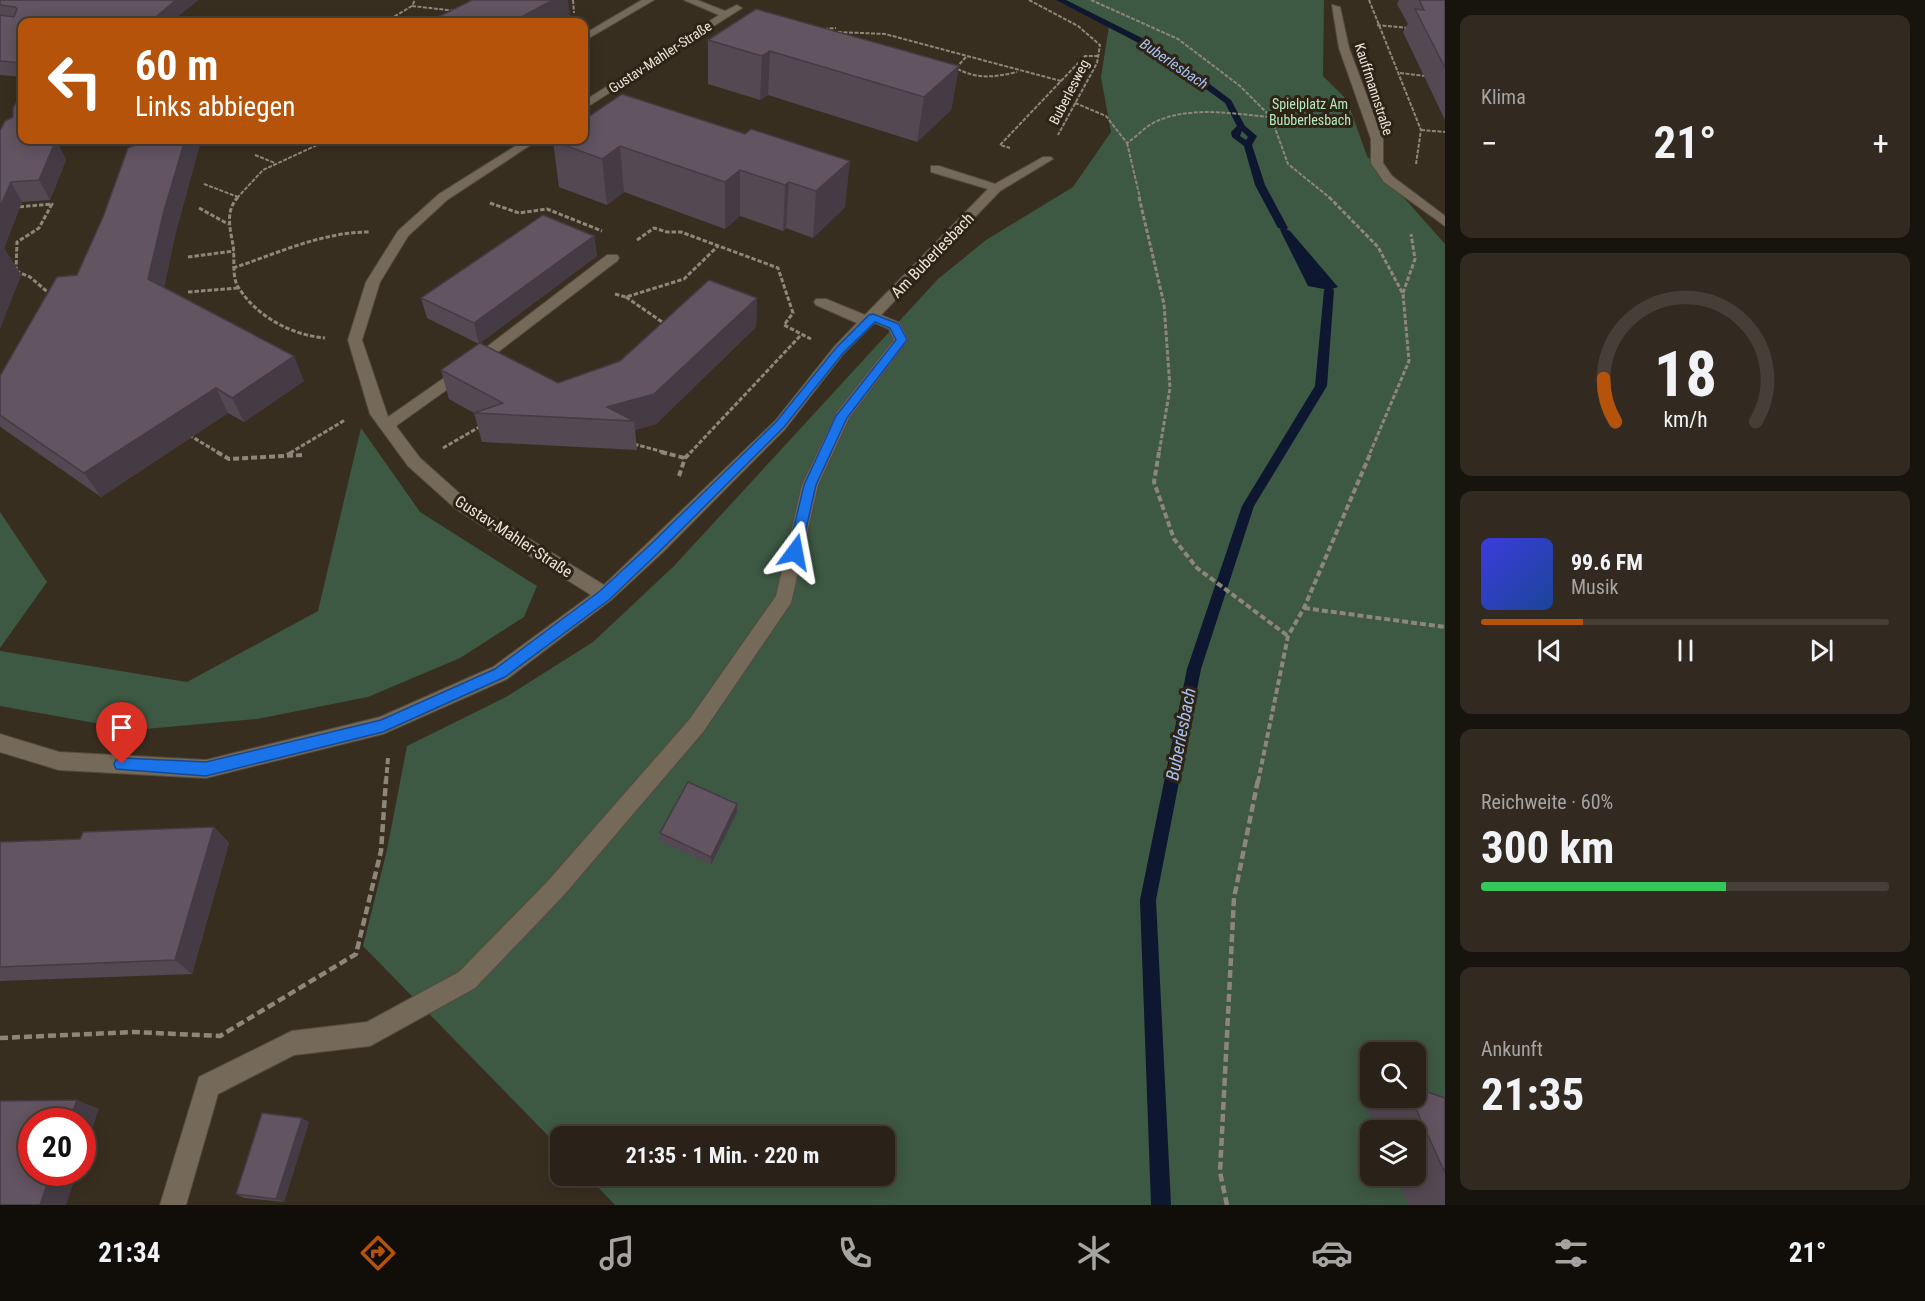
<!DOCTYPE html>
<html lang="de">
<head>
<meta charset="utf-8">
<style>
  :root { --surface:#2a2218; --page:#322a21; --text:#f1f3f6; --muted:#a5a4a2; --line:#463f37; --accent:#b45309 }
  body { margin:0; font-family:"Roboto Condensed",sans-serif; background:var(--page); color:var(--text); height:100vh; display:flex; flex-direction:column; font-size:22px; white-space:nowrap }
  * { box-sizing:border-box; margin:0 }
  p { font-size:20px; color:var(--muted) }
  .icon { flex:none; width:33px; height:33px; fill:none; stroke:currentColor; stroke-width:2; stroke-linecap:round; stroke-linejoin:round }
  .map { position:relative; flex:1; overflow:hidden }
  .panel { display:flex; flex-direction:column; gap:15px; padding:15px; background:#17130d; width:480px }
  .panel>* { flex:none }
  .banner { position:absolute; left:18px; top:18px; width:570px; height:126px; border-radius:12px; box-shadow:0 3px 15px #0003,0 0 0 2px var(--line); background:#b45309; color:#fff; overflow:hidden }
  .buttons { position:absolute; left:1360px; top:1042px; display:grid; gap:12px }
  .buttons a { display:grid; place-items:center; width:66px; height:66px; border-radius:12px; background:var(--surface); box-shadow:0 3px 15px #0003,0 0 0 2px var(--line); font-size:30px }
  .speed { position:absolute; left:18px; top:1108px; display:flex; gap:12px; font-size:30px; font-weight:700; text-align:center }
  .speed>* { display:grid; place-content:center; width:78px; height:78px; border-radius:50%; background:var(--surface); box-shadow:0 3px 15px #0003,0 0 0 2px var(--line); line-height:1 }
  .speed .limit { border:9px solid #d22; background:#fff; color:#111 }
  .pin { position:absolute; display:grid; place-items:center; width:51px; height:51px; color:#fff; margin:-62px -26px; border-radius:50% 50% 50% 0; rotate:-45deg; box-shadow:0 0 6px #0007 }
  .pin .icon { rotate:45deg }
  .me { position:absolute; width:66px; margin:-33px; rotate:13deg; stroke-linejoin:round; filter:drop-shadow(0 0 4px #0008) }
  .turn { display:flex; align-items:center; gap:21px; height:126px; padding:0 18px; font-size:27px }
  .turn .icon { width:78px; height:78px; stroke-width:2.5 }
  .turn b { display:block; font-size:42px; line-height:51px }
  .big { font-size:45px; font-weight:700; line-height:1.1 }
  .panel .widget { flex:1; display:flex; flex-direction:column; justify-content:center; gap:9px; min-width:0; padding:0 21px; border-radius:12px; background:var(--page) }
  .panel .dial { align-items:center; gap:0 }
  .dial svg { height:156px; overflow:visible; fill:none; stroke:var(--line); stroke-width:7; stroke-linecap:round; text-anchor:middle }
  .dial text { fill:var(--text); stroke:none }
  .song { display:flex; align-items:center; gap:18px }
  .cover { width:72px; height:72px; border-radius:9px; background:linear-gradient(135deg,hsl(240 70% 55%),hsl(220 70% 35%)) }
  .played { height:6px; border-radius:3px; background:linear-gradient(90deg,var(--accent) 25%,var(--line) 25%) }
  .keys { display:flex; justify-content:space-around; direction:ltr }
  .heat { display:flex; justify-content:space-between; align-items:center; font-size:33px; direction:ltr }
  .charge { height:9px; border-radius:4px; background:linear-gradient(90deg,#34c759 60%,var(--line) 0) }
  .trip { position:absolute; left:550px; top:1126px; width:345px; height:60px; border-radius:12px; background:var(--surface); box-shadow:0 3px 15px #0003,0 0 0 2px var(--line); font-weight:700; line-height:60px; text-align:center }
  .menu { display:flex; height:96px; justify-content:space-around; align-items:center; background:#110e0a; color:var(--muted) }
  .menu .icon { width:42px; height:42px }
  .menu .current { color:var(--accent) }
  .menu b { font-size:27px; color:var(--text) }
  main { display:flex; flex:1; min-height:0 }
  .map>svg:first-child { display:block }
</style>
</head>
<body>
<main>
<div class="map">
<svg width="1445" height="1205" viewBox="0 0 1445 1205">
  <rect width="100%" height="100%" fill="#382e20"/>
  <!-- green -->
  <g fill="#3d5843" fill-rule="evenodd">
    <path d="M1060,0H1324L1323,76L1347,100L1367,156L1445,244V1205H615L587,1176H885V1137H561V1149L363,946L387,850L407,746L506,697L593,642L674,566L938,279L986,240L1073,187L1111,132L1101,77L1109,26L1176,65H1182L1078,7ZM1371,1053H1416V1098H1371ZM1371,1131H1416V1176H1371Z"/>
    <path d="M361,428L420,512L537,586L524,617L460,658L368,697L257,719L134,730L0,706V651L187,682L318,611Z"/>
    <path d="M0,512L47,582L0,648Z"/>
  </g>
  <!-- water -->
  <path fill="#0d1830" d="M1283,228L1290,231L1338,287L1329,290L1308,286L1281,232L1280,229Z"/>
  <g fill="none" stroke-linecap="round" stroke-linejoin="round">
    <!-- stream -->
    <g fill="#0d1830" fill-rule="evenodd">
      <path d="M1056,0H1066L1160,47L1231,100L1245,126L1257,136L1252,145L1265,185L1288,228L1286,230L1278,228L1255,185L1244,146L1232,137L1231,132L1237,126L1225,103L1154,51ZM1242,131L1248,137L1246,140L1240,136Z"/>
      <path d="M1329,287L1334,290L1327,386L1254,506L1201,669L1156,900L1171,1205H1151L1140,900L1187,669L1242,506L1315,386L1324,290Z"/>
    </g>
    <!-- minor casing -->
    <g stroke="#544b3f" stroke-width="2">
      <g id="minor">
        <path d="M642,0H654L584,41V34Z"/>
        <path d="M684,0H697L725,11L737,5L742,8L584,109V101L719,15Z"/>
        <path d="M1332,5L1340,7L1349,48L1383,139V163L1392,176L1445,216V226L1384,182L1371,163V139L1339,48Z"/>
        <path d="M525,140H538L447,200L408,236L380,282L362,340L388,417L467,362L607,255H617L619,258L617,261L477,368L396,426L420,458L468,501L604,585L775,421L834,347L857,323L816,305L814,302L816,299H826L865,315L988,189L931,172V166H939L995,184L1043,157H1051L1053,159L1000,191L881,315L900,323L908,340L849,418L818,485L791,603L703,732L564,895L475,988L370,1046L294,1055L218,1094L186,1205H160L199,1077L292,1031L367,1022L459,972L548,881L689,720L776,596L802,485L837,412L894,340L889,329L875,323L871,326L844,353L785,429L663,552L611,600L507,679L383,734L206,778L59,770L0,752V734L59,752L206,760L380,717L493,667L591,595L456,509L408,466L370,414L348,340L366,282L398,231L439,194Z"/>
      </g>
    </g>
    <!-- path-far3 -->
    <g stroke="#8e867a" stroke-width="2" stroke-dasharray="4 1.5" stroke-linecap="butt">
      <path d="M573,0L574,13"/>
      <path d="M1029,0L1078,26L1100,45L1097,63L1058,135"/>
      <path d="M1091,0L1178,39L1240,86L1271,117L1288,164L1330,198"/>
      <path d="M1369,0L1421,130L1416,164"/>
      <path d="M412,6L456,11"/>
      <path d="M385,22L412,6L415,0"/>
      <path d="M1377,25L1408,28"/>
      <path d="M824,29L836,28"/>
      <path d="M838,32L885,34L1061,81L1000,145L1010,148"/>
      <path d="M966,57L956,68C977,80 995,77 1017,72"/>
      <path d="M1400,73L1426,76"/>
      <path d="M1061,81L1085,56H1098"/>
      <path d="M1075,103L1106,116L1127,143C1136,137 1144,128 1153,123C1188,105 1233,114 1270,117"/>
      <path d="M1421,130L1445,132"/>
      <path d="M1127,143L1140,198"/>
      <path d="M255,155L275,163"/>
      <path d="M204,184L238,197"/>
      <path d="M237,198L263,170L328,140"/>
    </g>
    <!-- path-far2 -->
    <g stroke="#8e867a" stroke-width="3" stroke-dasharray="4.5 2" stroke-linecap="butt">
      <path d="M238,197C225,211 230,228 233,245C235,256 232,275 237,285C255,316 291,335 325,338"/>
      <path d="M1139,197L1164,304L1170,388L1159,453"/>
      <path d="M1329,197L1378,247L1403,294L1409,361L1370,453"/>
      <path d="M490,203L519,213L547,209L602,231"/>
      <path d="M199,208L228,224"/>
      <path d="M637,240L654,228L667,232H681L778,268L793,313L784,325L811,339"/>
      <path d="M188,257L234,251"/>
      <path d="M233,268C279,253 321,232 370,232"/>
      <path d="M16,271L30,277L51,295"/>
      <path d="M16,271L17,242L39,228L52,204L17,207"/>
      <path d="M188,292L238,288"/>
      <path d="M1403,293L1415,259L1411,234"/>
      <path d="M615,294L626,297L684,279L718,246"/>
      <path d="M626,297L665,324"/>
      <path d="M189,435L219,453"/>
      <path d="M634,444L667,453"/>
      <path d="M443,448L481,426"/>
      <path d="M290,453L345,420"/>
      <path d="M690,453L801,335"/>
    </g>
    <!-- path-far1 -->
    <g stroke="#8e867a" stroke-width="4" stroke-dasharray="6 3" stroke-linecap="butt">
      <path d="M217,452L229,459L303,455"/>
      <path d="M661,452L685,458"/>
      <path d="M1159,452L1154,482L1174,539L1197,568L1288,636"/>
      <path d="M287,455L293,452"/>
      <path d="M679,476L685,458L691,452"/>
      <path d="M1304,608L1445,627"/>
      <path d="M386,782L388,758"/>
      <path d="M1258,782L1288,636L1304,608L1371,452"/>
    </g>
    <!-- path -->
    <g stroke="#8e867a" stroke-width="4.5" stroke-dasharray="8 4" stroke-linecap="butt">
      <path d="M0,1038L134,1032L220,1036L356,954L381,851L386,780"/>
      <path d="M1227,1205L1220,1172L1234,898L1258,780"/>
    </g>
    <!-- minor -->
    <use href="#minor" fill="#75695a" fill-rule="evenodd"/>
  </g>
  <!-- wall -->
  <g fill="#544853">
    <path d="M0,0H198L171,22H22V77L0,75Z"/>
    <path d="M1399,0H1445V120L1403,32L1408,24L1397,4Z"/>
    <path d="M708,40L959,66L951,110L917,142L768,95L760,100L708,84Z"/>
    <path d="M0,131L22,140H48L47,141L56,140L66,160L50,200L22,202L4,248L21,275L0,328Z"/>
    <path d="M745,134L845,207L813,238L786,228L783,231L740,216L725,229L624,192L607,205L559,187L553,141Z"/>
    <path d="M200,144L175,235L164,287L304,381L244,422L228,413L101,497L2,428L0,426V376L77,275Z"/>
    <path d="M594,236L597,256L480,343L558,383L620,361L757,298L756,327L656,424L635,430L637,450L482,442L474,413L449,399L441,370L479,344L427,318L421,298Z"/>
    <path d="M737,812L711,865L660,841V833Z"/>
    <path d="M214,827L229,843L192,974L0,981V842L80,839Z"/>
    <path d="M1375,1098H1445V1205H1408L1396,1176H1416V1131H1377L1365,1102Z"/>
    <path d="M309,1122L284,1202L244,1198L236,1194Z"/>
  </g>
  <!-- shaded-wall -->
  <g fill="#453b44">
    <path d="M176,0H198L171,22H152L151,21Z"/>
    <path d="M553,0H568L571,22H512Z"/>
    <path d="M94,17L97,22H87Z"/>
    <path d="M770,51L768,95L760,100L762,56Z"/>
    <path d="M959,66L951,110L917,142L924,97Z"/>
    <path d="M29,140H48L38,163L27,143Z"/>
    <path d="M56,140L66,160L50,200L39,180Z"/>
    <path d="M185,140H199L200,144L175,235L161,304L148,279L164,211Z"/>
    <path d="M620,146L624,192L607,205L602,159Z"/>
    <path d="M850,161L845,207L813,238L816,191Z"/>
    <path d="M740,170V216L725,229V182Z"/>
    <path d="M11,182L22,202L4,248L21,275L0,328V207Z"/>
    <path d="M789,182L786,228L783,231L785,185Z"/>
    <path d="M594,236L597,256L479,344L474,323Z"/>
    <path d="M757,298L756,327L656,424L635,430L634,421L607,407Z"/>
    <path d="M294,356L304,381L244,422L232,398Z"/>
    <path d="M216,388L228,413L101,497L84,473Z"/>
    <path d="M737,804V812L711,865V857Z"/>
    <path d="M214,827L229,843L192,974L175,960Z"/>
    <path d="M77,1100L99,1109L82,1157V1122H69Z"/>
    <path d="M302,1118L309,1122L284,1202L276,1199Z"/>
    <path d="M51,1173H77L66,1205H40Z"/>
  </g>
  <!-- building -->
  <g fill="#625461" stroke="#453b44" stroke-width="1.5">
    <path d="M0,0H176L151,21L94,17L87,22H22V63L0,61V15L14,17L17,9L15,7L0,5Z"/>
    <path d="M472,0H553L512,22H428Z"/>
    <path d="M1419,0H1445V68L1415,9L1424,10Z"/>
    <path d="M756,9L959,66L924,97L770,51L762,56L708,40Z"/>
    <path d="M22,92V140H29L27,143L56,140L39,180L11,182L0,207V131L5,121L13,117V108Z"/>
    <path d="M622,94L745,134L751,129L850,161L816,191L789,182L785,185L740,170L725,182L620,146L602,159L553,141L555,140H584V120Z"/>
    <path d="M147,140H185L164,211L148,279L294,356L232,398L216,388L84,473L0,415V376L57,277L77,275L103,217L128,148Z"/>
    <path d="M543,215L594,236L474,323L421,298Z"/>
    <path d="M709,280L757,298L654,394L607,407L634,421L474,413L503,403L441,370L480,343L558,383L620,361Z"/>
    <path d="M688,782L737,804L711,857L660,833Z"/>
    <path d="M214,827L175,960L0,967V842L80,839L83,832Z"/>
    <path d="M1416,1088L1445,1098V1173L1411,1098H1416Z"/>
    <path d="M77,1100L69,1122H32V1173H51L40,1205H0V1101Z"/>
    <path d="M262,1113L302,1118L276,1199L236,1194Z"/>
  </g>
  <!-- route -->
  <path fill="#1a73e8" stroke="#114b97" stroke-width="1.5" d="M873,314L899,324L907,340L847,418L816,485L800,556H790L788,552L804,485L836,416L896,340L890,328L875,322L843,353L784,427L661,550L610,599L505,677L383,732L206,776L116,769L114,764L116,760L122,758L206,762L381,720L495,669L600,591L652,543L776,422L836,348L869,315Z"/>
  <g text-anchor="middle" stroke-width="6" stroke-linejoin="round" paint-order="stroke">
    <!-- far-street labels -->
    <g font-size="14" fill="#e9e3da" stroke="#2e2416">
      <text transform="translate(660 57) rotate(-33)" y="5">Gustav-Mahler-Straße</text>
      <text transform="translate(1374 89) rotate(72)" y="5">Kauffmannstraße</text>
      <text transform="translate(1069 92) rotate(-63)" y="5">Buberlesweg</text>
    </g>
    <!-- far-park labels -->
    <g font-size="14" fill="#b4eabf" stroke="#2e2416">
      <text x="1310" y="109">Spielplatz Am<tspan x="1310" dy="16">Bubberlesbach</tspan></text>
    </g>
    <!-- far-water labels -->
    <g font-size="15" font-style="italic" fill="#a7c0f5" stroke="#2e2416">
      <text transform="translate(1174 64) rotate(34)" y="5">Buberlesbach</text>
    </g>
    <!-- street labels -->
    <g font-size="16" fill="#e9e3da" stroke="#2e2416">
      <text transform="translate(932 255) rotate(-46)" y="6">Am Buberlesbach</text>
      <text transform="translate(514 536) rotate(33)" y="6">Gustav-Mahler-Straße</text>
    </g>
    <!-- water labels -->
    <g font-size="18" font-style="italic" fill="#a7c0f5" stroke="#2e2416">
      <text transform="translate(1181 734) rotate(-79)" y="6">Buberlesbach</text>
    </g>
  </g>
</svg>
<div class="buttons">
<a><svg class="icon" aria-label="search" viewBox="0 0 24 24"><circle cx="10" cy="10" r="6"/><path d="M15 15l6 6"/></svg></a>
<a><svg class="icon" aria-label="layers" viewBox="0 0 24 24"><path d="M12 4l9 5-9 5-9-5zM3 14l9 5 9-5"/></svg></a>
</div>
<div class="speed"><div class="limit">20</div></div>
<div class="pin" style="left:122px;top:764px;background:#d93025"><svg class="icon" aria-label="arrive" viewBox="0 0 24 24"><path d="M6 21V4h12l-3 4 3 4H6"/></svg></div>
<svg class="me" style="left:795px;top:552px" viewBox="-20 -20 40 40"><path d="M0-17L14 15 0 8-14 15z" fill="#1a73e8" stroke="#fff" stroke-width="4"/></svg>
<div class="trip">21:35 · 1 Min. · 220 m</div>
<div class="banner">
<div class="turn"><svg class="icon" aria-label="left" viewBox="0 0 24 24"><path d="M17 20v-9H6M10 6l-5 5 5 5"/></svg><div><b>60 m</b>Links abbiegen</div></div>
</div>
</div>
<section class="panel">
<div class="widget"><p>Klima</p>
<div class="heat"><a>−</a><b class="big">21°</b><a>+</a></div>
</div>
<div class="widget dial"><svg viewBox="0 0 100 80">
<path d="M14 69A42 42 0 1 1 86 69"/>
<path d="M14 69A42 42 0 0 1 8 47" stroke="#b45309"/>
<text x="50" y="56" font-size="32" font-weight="700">18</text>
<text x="50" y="72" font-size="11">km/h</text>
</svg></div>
<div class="widget">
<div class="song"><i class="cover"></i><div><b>99.6 FM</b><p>Musik</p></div></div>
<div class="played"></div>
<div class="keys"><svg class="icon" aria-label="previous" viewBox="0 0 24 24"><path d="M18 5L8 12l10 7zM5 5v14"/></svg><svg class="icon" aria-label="pause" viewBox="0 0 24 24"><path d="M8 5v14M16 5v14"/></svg><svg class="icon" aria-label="next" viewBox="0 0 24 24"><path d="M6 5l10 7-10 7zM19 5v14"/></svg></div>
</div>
<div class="widget"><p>Reichweite · 60%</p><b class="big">300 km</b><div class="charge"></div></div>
<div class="widget"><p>Ankunft</p><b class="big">21:35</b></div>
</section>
</main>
<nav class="menu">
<b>21:34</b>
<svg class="icon current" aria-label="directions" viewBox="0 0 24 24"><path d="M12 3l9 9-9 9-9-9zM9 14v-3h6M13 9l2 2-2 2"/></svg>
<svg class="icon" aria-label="music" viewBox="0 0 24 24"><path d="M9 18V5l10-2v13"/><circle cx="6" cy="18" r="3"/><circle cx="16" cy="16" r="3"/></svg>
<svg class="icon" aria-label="phone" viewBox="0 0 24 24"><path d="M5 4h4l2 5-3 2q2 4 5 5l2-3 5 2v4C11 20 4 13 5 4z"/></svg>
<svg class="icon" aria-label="climate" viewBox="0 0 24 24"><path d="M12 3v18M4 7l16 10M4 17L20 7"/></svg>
<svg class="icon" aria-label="car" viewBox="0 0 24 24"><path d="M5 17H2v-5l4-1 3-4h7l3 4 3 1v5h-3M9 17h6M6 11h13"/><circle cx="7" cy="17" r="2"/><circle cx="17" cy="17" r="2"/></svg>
<svg class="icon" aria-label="filters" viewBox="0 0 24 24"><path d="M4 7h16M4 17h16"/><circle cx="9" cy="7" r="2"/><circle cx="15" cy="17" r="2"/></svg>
<b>21°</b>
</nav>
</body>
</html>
